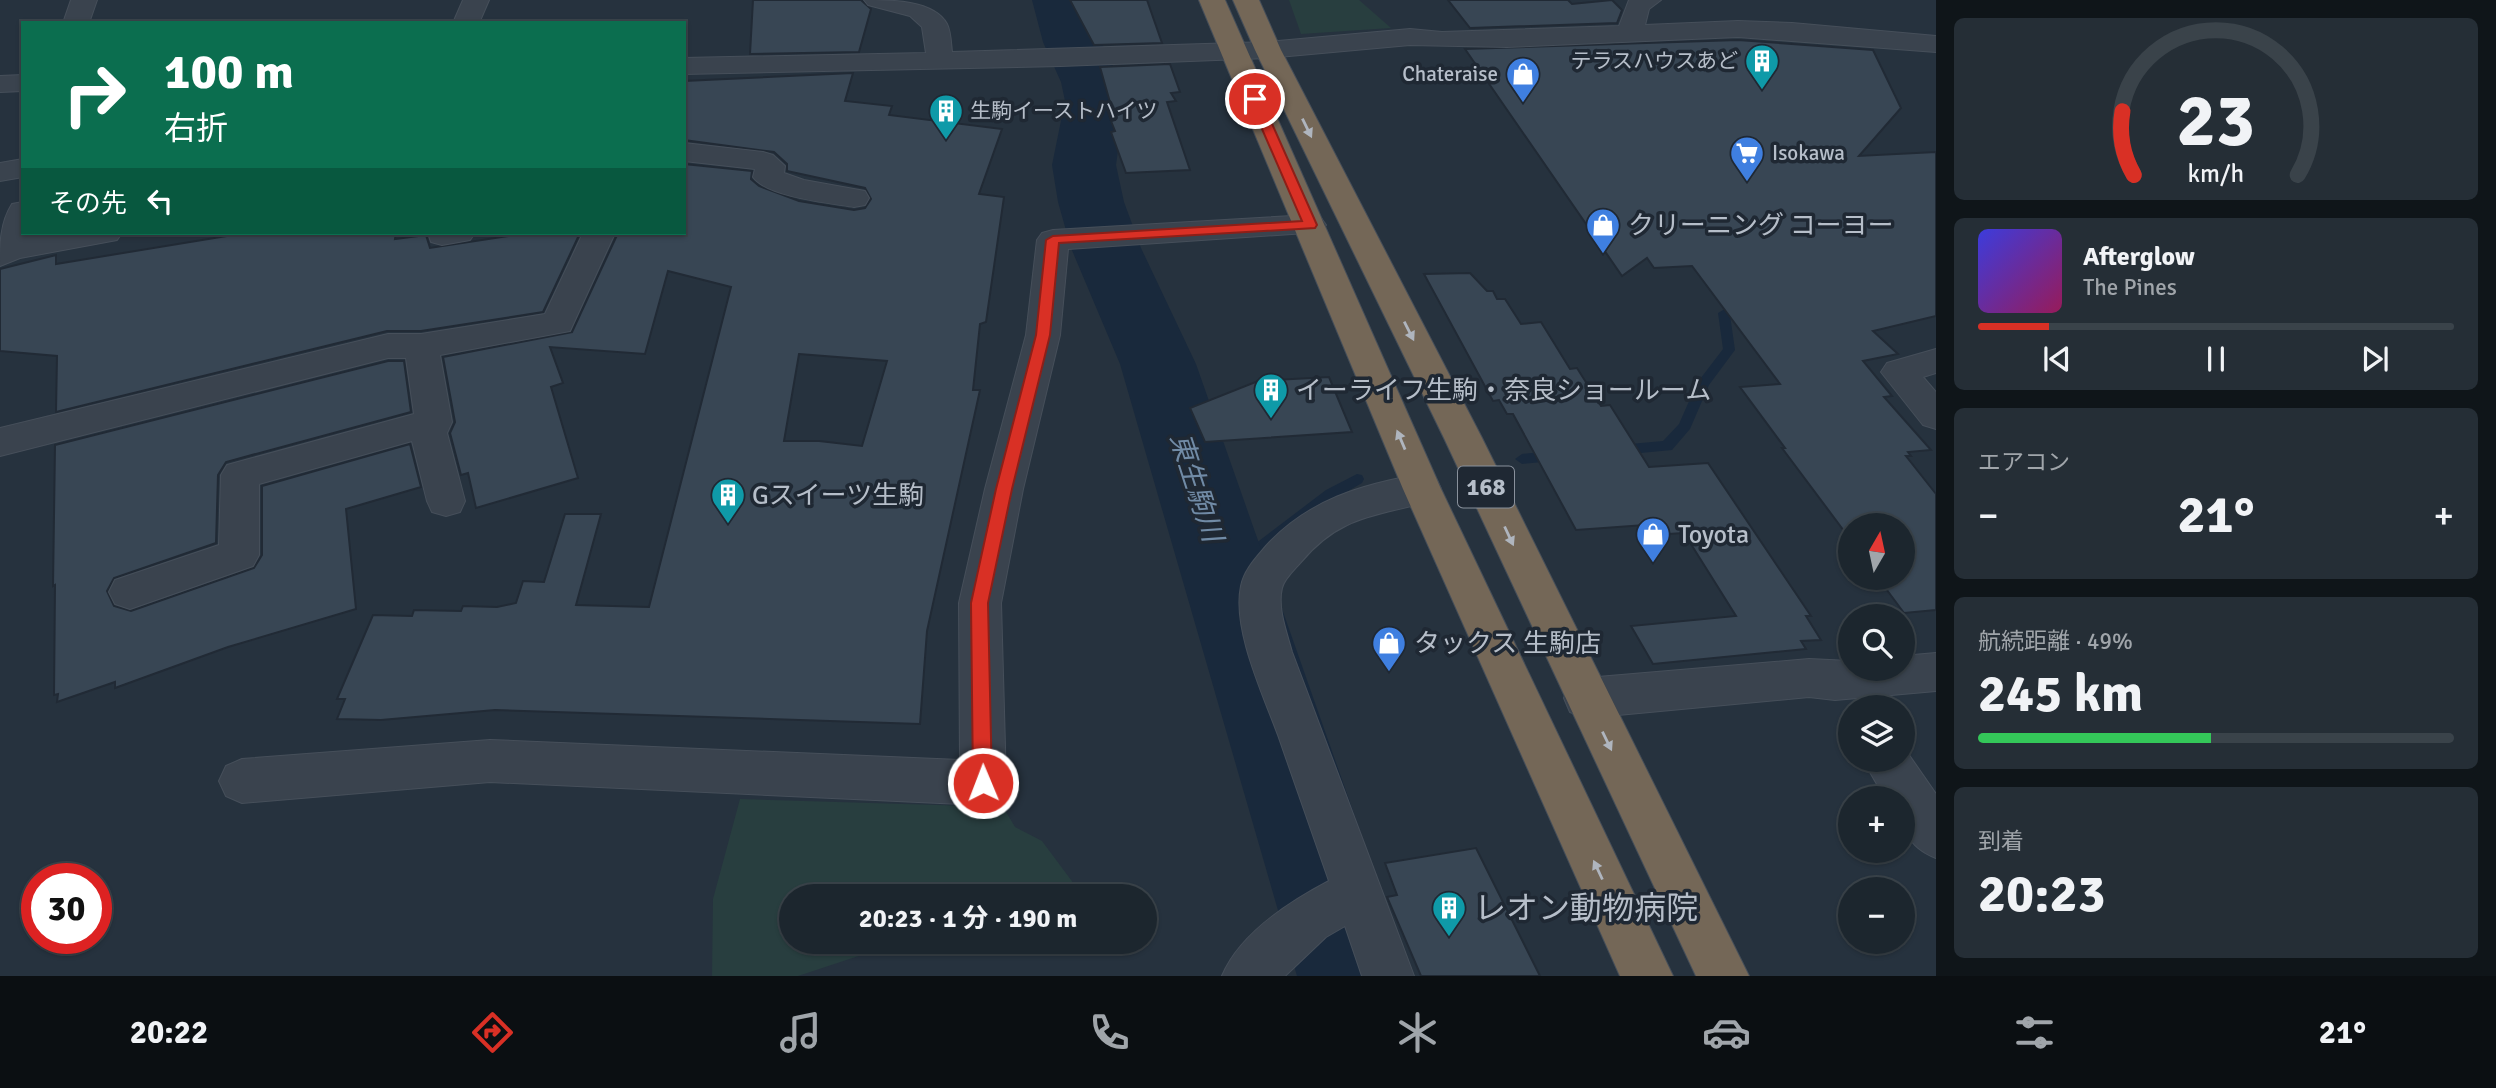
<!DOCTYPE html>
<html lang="ja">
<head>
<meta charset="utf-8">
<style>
  :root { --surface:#1c262e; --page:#252e36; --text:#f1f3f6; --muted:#a0a5aa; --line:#3a434a; --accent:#d93025 }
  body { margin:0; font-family:Signika,"Noto Sans JP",sans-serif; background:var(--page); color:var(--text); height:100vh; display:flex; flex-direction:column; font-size:26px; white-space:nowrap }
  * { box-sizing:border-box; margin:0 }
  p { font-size:23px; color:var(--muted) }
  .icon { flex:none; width:38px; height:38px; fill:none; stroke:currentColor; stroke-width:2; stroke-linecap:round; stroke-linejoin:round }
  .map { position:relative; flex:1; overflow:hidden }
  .drawer { display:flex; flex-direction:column; gap:18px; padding:18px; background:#0f1519; width:560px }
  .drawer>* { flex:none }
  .hud { position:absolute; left:21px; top:21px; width:665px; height:214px; border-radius:0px; box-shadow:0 2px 5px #0004,0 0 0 2px var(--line); background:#0b6e4f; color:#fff; overflow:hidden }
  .needle { width:46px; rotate:9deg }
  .fabs { position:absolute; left:1838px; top:513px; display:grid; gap:14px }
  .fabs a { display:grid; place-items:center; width:77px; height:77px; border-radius:50%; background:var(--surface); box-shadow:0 2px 5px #0004,0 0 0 2px var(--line); font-size:35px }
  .speed { position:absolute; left:21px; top:863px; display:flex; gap:14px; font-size:35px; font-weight:700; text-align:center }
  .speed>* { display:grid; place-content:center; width:91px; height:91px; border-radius:50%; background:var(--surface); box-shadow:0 2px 5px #0004,0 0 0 2px var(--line); line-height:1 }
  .speed .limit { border:10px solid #d22; background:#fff; color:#111 }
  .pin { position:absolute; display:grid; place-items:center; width:60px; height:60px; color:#fff; margin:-30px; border:4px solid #fff; border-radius:50%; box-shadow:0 2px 7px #0007 }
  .me { position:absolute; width:77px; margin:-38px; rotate:359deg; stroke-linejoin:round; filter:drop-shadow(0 0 5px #0008) }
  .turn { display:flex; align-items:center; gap:24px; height:147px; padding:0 28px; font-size:32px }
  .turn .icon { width:91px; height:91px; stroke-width:2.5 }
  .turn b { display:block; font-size:49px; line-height:60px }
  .then { display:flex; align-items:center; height:66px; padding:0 28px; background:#0003; gap:14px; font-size:26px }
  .big { font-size:52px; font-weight:700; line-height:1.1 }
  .drawer .card { flex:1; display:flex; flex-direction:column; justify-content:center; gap:10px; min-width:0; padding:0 24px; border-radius:10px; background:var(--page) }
  .drawer .dial { align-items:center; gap:0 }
  .dial svg { height:182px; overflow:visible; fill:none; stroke:var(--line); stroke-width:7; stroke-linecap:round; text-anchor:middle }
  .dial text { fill:var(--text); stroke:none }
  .song { display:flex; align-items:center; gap:21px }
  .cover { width:84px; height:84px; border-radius:10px; background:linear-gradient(135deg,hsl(240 70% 55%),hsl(330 70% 35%)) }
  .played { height:7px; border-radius:4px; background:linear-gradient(90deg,var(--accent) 15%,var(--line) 15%) }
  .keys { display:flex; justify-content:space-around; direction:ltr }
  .heat { display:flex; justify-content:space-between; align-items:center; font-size:38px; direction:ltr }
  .charge { height:10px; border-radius:5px; background:linear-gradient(90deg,#34c759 49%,var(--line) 0) }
  .trip { position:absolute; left:779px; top:884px; width:378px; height:70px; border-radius:35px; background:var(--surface); box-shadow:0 2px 5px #0004,0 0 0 2px var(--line); font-weight:700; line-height:70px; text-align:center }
  .menu { display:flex; height:112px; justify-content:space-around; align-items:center; background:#0b0f12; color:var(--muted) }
  .menu .icon { width:49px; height:49px }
  .menu .current { color:var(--accent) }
  .menu b { font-size:32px; color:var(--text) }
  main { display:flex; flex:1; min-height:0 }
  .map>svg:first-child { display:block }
</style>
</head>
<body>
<main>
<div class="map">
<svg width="1936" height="976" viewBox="0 0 1936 976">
  <rect width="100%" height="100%" fill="#26323e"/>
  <!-- green -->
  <g fill="#283e3f">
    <path d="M1289,0H1359L1391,28L1301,34Z"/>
    <path d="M740,799L1003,807L1015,827L1042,841L1074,884L1037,896H791V942H901L798,976H712L713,899Z"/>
  </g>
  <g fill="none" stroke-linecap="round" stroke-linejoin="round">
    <!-- stream -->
    <g fill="#19293c" fill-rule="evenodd">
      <path d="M1742,299L1746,300L1748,303L1730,315L1735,350L1709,385L1690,429L1672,450L1619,455L1614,454L1612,450L1619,445L1663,441L1679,424L1697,383L1723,349L1718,313Z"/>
      <path d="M1553,451L1560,456L1553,461L1522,464L1515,459L1522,454Z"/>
      <path d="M1357,474L1362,475L1364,479L1362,483L1336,498L1232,577L1227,579L1222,577L1220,573L1222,569L1326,490Z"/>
    </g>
    <!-- river -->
    <path fill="#19293c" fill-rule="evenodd" d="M1032,0H1086L1101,42L1121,82L1125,101L1116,165L1124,202L1141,248L1196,364L1411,976H1297L1120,364L1071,248L1058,202L1052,165L1065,101L1061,82L1043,42Z"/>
  </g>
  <!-- building -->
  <g fill="#384654" stroke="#212a35" stroke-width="2" fill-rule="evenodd">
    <path d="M753,0H861L871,9L859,52L750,54Z"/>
    <path d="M1070,0H1147L1162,43L1094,45Z"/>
    <path d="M1448,0H1568L1572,4L1612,0L1622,10L1617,23L1470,28Z"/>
    <path d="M1738,40L1873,50L1901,108L1859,156L1936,152V316L1873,331L1898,354L1863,361L1892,396L1884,397L1931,450L1908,452L1911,456H1906L1936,494V610L1904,613L1878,578H1902V525H1850V539L1782,448H1785L1740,387L1780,384L1692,266L1654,268L1647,258L1622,276L1465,49Z"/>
    <path d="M1170,64L1180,92L1171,93L1176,101L1167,102L1190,170L1126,173L1111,132L1115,131L1111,121L1115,120L1100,67Z"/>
    <path d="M853,73L845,101L892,106L889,115L1002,129L979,194L1004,197L986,322L980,324L973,390H980L927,631L920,724L495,710L381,720L337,719L345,699H337L373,615L412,616L414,610L461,611L463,606L497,607L516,603L523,581L544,582L565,514H601L576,605L649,607L731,287L668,271L645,354L550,347L563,383L551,387L578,478L476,508L468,473L461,475L450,433L455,422L443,357L572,332L618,233H684V164L752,171L751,179L759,186L799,201L854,210L865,208L871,199L865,188L787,171V164L774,152L684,140V81ZM799,354L887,361L862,446L819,441H784Z"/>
    <path d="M245,233H396L395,239L426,235L430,248L528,233H580L543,312L421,331H387L56,412L57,356L0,351V269L56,255V264Z"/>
    <path d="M1470,273L1487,291H1493L1497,299H1505L1521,324L1541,322L1570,369L1577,368L1601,406L1610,405L1649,467L1708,463L1811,616H1806L1821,640L1801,641L1806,649L1653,664L1631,626L1736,616L1684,533L1651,535L1645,525L1576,530L1513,414H1507L1499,400L1493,401L1424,274Z"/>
    <path d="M388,361H404L411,412L226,462L218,475L216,543L114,578L107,591L114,606L131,611L254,568L262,555V486L410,444L421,487L346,509L356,609L228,647L115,688V682L57,702L58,694L54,695L55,585L53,586L55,445Z"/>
    <path d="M1329,377L1352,432L1205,442L1190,408L1258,381Z"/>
    <path d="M1476,848L1540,976H1421L1387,897L1397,895L1385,863Z"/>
  </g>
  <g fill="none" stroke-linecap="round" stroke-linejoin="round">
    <!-- minor casing -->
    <g stroke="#464f5a" stroke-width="2">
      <g id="minor">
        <path d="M71,0H97L89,23H63Z"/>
        <path d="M463,0H489L479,23H453Z"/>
        <path d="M864,0C890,0 934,0 947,24C951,32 951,44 952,52L1268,42L1410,29L1442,32L1619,26L1629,0H1661L1649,9L1645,25L1738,21L1792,23L1936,36V52L1738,37L1507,47L1410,45L1268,58L1061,66L684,74V58L926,53L922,27L910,16L868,5Z"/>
        <path d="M23,75V91L0,92V76Z"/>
        <path d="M684,143L763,152L773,155L785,166L784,173L804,180L865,191L869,198L865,205L854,207C830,203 767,197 753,177L755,169L684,161Z"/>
        <path d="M23,159V177L0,181V163Z"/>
        <path d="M23,202V233H32L31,236L122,233L117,240L20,258L0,266C0,244 0,223 12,204Z"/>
        <path d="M1310,215L1321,218L1326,225L1321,232L1068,249L1060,335L1023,489L1001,603L1006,783L999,798L983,805L490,782L242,803L226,796L219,781L226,766L242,759L490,740L960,760L959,603L985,489L1026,335L1037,240L1042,233L1053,230Z"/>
        <path d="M428,233H475L470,240L442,245L431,242Z"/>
        <path d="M583,233H615L570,331L440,355L452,422L447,433L465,501L460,512L446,516L432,512L427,501L412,441L259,484V555L253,566L130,609L115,604L109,592L115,580L219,545L221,475L227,465L414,414L406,358H388L0,456V428L388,334H421L545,314Z"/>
        <path d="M1936,349V373L1923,377L1936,392V429L1923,425L1881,372L1887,363Z"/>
        <path d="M1422,474L1436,479L1441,489L1436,499C1380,517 1343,512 1301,562C1295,569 1284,579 1282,588C1277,608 1287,633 1292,652L1414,976H1362L1345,926L1326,937L1285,976H1222C1240,933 1289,902 1329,881C1312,832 1295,784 1278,735C1263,694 1232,629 1241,586C1244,570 1256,558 1266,546C1308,500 1362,484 1422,474Z"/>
        <path d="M1936,653V691L1835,700L1809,697L1586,718L1570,712L1564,698L1570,684L1586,678L1809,659L1850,661V668H1902V656Z"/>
        <path d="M1902,745L1936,794V858C1906,846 1902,828 1902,798H1885L1863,760H1902Z"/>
      </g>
    </g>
    <!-- highway casing -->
    <g stroke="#454e59" stroke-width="2">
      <g id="highway">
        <path d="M1199,0H1225L1441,489L1673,976H1620L1403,489Z"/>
        <path d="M1233,0H1259L1281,50L1482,438L1749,976H1696L1444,438L1255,50Z"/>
      </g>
    </g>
    <!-- minor -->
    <use href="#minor" fill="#3a434e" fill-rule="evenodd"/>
    <!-- highway -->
    <use href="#highway" fill="#746757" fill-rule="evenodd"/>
  </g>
  <!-- one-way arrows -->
  <defs><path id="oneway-solid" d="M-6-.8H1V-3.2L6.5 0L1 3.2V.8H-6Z" transform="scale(1.75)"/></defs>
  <g fill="#afb5be">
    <use href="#oneway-solid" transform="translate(1307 128) rotate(64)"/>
    <use href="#oneway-solid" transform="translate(1409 331) rotate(63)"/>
    <use href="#oneway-solid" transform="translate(1401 440) rotate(-113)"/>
    <use href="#oneway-solid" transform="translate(1509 536) rotate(65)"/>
    <use href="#oneway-solid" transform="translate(1607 741) rotate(64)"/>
    <use href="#oneway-solid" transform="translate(1598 870) rotate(-115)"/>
  </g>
  <!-- route -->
  <path fill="#d93025" stroke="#8d1f18" stroke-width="2" d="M1255,95L1261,99L1317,225L1315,228L1059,243L1050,335L1012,489L988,603L992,783L990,789L983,792L976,789L973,783L971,603L996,489L1036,335L1046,240L1053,236L1302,221L1249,99Z"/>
  <!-- icons -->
  <defs>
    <g id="building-pin" transform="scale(1.75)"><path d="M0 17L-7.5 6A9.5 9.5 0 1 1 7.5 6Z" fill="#0f9aa8" stroke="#1f2833"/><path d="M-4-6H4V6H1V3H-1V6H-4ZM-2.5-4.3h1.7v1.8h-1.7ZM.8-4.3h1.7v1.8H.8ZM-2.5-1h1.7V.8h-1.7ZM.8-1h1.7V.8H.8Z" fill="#fff"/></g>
    <g id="shop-pin" transform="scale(1.75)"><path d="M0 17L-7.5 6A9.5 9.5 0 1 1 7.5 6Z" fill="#3f7fe0" stroke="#1f2833"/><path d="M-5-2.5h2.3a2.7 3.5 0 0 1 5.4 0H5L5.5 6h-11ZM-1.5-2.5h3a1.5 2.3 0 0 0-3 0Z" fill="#fff"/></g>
    <g id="supermarket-pin" transform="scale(1.75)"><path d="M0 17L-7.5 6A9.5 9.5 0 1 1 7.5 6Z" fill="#3f7fe0" stroke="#1f2833"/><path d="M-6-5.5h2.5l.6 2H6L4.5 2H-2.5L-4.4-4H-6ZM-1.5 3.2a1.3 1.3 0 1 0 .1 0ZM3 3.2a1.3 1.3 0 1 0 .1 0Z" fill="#fff"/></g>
  </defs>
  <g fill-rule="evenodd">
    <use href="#building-pin" x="1762" y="61"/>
    <use href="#shop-pin" x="1523" y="74"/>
    <use href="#building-pin" x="946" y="111"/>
    <use href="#supermarket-pin" x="1747" y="153"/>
    <use href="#shop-pin" x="1603" y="225"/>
    <use href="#building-pin" x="1271" y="390"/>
    <use href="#building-pin" x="728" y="495"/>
    <use href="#shop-pin" x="1653" y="534"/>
    <use href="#shop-pin" x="1389" y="643"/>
    <use href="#building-pin" x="1449" y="908"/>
  </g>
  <g text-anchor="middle" stroke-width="7" stroke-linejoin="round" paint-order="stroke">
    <!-- far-poi labels -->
    <g font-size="21" fill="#b6bec9" stroke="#1f2833" text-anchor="end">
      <text x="1738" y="68">テラスハウスあど</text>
      <text x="1498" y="81">Chateraise</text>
      <text x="970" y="118" text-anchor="start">生駒イーストハイツ</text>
      <text x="1772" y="160" text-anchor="start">Isokawa</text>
    </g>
    <!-- shield labels -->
    <rect fill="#1f2833" stroke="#89919c" stroke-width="2" x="1458" y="466.5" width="56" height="41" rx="5"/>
    <g font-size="24" font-weight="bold" fill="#b6bec9">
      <text x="1486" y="495">168</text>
    </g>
    <!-- poi labels -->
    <g font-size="26" fill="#b6bec9" stroke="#1f2833" text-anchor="start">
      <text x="1628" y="234">クリーニング コーヨー</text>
      <text x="1296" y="399">イーライフ生駒・奈良ショールーム</text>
      <text x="752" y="504">Gスイーツ生駒</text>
      <text x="1678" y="543">Toyota</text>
      <text x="1414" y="652">タックス 生駒店</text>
    </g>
    <!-- water labels -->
    <g font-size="28" font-style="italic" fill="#718ba6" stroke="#1f2833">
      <text transform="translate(1197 487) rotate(72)" y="10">東生駒川</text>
    </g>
    <!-- near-poi labels -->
    <g font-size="32" fill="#b6bec9" stroke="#1f2833" text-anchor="start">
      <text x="1474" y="919">レオン動物病院</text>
    </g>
  </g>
</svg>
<div class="fabs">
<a><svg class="needle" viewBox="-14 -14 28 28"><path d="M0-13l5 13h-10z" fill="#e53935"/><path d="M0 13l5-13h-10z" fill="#a0a5aa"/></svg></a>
<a><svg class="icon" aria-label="search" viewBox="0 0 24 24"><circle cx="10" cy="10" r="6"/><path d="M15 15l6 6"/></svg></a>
<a><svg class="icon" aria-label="layers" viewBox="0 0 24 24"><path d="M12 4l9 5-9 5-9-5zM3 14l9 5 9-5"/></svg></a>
<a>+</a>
<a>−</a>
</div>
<div class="speed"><div class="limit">30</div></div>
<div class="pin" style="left:1255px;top:99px;background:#d93025"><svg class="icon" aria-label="arrive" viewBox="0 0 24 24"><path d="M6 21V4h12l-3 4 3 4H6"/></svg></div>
<svg class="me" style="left:983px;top:783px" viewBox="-20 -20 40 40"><circle r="17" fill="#d93025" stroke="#fff" stroke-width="3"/><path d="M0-11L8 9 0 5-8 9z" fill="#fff"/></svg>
<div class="trip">20:23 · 1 分 · 190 m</div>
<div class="hud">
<div class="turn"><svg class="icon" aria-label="right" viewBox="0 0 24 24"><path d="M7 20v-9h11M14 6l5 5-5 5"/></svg><div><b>100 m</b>右折</div></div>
<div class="then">その先<svg class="icon" aria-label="left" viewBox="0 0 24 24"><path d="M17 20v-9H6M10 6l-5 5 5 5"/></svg></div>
</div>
</div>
<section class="drawer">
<div class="card dial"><svg viewBox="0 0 100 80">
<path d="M14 69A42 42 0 1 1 86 69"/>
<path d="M14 69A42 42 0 0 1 9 41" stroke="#d93025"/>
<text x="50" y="56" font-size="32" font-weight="700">23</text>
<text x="50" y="72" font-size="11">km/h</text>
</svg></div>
<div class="card">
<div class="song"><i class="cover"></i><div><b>Afterglow</b><p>The Pines</p></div></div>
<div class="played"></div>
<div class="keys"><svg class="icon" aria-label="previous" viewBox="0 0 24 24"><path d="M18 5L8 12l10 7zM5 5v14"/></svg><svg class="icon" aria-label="pause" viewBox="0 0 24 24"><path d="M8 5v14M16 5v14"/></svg><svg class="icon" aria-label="next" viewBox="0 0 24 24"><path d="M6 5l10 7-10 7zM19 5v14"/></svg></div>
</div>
<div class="card"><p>エアコン</p>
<div class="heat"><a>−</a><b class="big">21°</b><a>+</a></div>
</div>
<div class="card"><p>航続距離 · 49%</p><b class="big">245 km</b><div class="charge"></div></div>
<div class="card"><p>到着</p><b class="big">20:23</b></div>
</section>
</main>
<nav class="menu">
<b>20:22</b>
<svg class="icon current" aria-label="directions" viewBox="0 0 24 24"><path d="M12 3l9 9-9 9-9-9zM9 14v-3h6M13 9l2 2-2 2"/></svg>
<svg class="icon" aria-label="music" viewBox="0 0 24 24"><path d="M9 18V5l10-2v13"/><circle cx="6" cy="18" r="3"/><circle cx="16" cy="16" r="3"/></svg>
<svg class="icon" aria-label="phone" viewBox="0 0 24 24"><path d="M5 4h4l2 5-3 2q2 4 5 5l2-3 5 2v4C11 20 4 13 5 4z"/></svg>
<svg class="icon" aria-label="climate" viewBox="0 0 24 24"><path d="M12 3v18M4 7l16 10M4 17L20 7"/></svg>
<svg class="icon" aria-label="car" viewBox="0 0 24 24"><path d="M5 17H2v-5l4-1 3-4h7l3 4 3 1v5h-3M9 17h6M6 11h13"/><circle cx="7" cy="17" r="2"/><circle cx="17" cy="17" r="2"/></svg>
<svg class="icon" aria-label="filters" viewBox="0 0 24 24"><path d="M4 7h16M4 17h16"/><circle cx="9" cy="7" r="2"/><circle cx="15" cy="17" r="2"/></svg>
<b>21°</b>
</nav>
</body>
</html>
